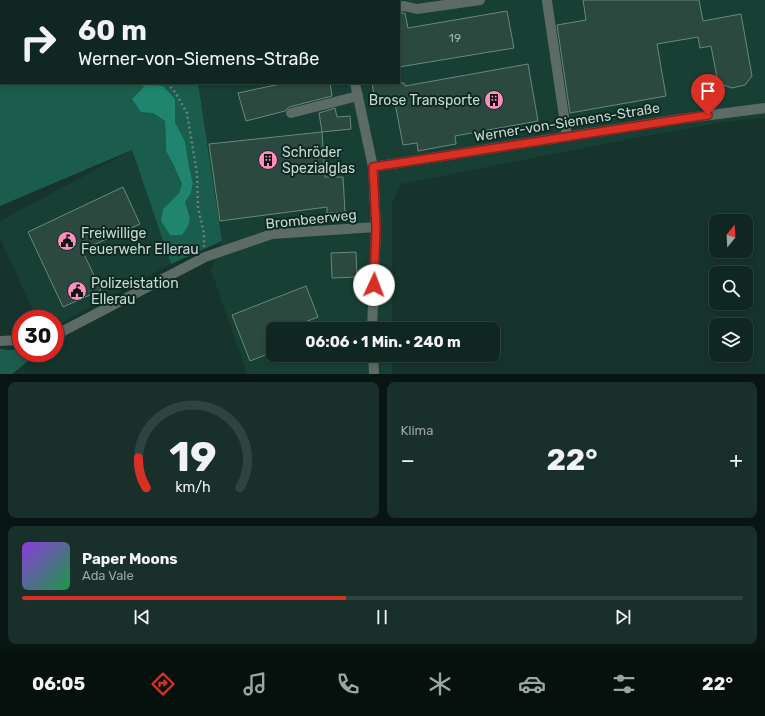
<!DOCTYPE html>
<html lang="de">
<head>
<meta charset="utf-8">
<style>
  :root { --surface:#102721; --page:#192f2a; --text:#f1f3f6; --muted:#9ca5a5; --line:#30443f; --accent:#d93025 }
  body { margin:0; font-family:Rubik,sans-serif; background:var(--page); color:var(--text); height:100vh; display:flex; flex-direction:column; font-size:15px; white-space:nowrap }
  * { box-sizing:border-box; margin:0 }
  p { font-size:13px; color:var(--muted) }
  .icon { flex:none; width:22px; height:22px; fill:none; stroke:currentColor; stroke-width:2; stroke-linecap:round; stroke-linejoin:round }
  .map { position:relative; height:374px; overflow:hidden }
  .details { display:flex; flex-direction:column; gap:8px; padding:8px; background:#091512; flex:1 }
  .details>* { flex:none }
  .guide { position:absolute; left:0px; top:0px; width:400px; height:84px; box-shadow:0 2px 6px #0003,0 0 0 1px var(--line); background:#102721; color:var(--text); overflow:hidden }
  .needle { width:26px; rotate:18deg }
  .buttons { position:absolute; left:709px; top:214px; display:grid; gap:8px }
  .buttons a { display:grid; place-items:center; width:44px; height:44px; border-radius:8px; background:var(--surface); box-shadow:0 2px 6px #0003,0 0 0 1px var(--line); font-size:20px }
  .speed { position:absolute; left:12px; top:310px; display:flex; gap:8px; font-size:20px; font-weight:700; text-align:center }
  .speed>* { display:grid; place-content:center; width:52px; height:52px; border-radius:50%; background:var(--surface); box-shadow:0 2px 6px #0003,0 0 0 1px var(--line); line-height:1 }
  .speed .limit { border:6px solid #d22; background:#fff; color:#111 }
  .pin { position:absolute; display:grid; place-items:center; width:34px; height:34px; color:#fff; margin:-41px -17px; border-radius:50% 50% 50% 0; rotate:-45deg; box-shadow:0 0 4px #0007 }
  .pin .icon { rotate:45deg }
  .me { position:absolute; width:44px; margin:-22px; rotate:2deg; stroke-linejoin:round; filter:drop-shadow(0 0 3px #0008) }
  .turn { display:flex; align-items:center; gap:14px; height:84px; padding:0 12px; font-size:18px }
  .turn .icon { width:52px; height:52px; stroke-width:2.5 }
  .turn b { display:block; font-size:28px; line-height:34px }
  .big { font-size:30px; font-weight:700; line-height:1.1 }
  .details .card { flex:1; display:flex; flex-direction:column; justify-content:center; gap:6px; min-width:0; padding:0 14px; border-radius:8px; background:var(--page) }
  .details .dial { align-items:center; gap:0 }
  .dial svg { height:104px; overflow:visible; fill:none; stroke:var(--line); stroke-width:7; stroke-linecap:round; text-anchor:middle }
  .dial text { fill:var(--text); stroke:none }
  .song { display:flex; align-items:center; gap:12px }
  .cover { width:48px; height:48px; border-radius:6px; background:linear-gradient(135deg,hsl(270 70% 55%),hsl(140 70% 35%)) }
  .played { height:4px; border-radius:2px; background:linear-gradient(90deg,var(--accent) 45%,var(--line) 45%) }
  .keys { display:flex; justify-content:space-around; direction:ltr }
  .heat { display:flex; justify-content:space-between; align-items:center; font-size:22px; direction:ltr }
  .details .tiles { flex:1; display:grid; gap:8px; grid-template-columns:1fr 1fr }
  .card:last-child { grid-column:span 2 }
  .trip { position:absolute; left:266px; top:322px; width:234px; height:40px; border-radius:8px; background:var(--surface); box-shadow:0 2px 6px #0003,0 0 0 1px var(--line); font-weight:700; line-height:40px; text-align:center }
  .dock { display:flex; height:64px; justify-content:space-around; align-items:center; background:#06100d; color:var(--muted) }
  .dock .icon { width:28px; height:28px }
  .dock .active { color:var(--accent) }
  .dock b { font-size:18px; color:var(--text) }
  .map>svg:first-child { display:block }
</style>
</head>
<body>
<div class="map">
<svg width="765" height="374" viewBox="0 0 765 374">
  <rect width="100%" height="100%" fill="#16342c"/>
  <!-- built -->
  <g fill="#183f34">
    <path d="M185,0H765V118L729,121L630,139L401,184L392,202V329H273V355H392V374H247L211,270L222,241L198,83H399V1Z"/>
    <path d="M132,150L171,264L55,326V319H37L0,238V221Z"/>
  </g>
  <!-- green -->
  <g fill="#1b5d4d" fill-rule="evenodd">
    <path d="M0,0H185V1H1V83H198L222,241L171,264L132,150L0,206ZM175,99V122L185,141L189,166L193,183L191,193L185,202L190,214L163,209L179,193L182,184L174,166L166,151L165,121L153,113Z"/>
    <path d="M0,349L10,350L21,349V353H38L12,374H0Z"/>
  </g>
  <!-- water -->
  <path fill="#1f856e" d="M146,85L163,86L175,99V122L185,141L189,166L193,183L191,193L185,202C191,217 192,222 182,235H170L161,221L163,209L179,193L182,184L174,166L166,151L165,121L153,113L141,112L132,99Z"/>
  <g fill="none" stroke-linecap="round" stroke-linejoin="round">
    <!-- stream -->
    <g stroke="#1f856e" stroke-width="4">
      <path d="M72,0V1"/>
      <path d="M142,83L146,85"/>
    </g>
  </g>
  <!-- building -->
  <g fill="#2c4940" stroke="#69887e">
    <path d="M583,0H699L703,21L741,14L752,76L745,85L732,88L718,83L711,46L700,48L698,37L657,44L666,96L570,113L557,25L586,20Z"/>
    <path d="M507,11L514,48L399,67V13H405L408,28Z"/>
    <path d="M528,64L538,121L455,136L456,144L418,151L417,143L403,145L394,98L375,101L372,83H404L405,86Z"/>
    <path d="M285,83H330L332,96L289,107L285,111L246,121L238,93Z"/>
    <path d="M335,108L337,117L350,116L351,129L322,132L319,113Z"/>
    <path d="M322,132L325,177H343L345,212L327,213V207L220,221L209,144Z"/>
    <path d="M123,187L140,224L82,250L101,290L63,307L28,232Z"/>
    <path d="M356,252L357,277L332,278L331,253Z"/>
    <path d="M306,286L318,317L305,322L308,329H273V352L250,361L232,315Z"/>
  </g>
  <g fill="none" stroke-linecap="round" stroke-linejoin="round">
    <!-- path -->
    <g stroke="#6b827b" stroke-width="2.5" stroke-dasharray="2 3" stroke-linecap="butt">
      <path d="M82,0V1"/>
      <path d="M167,83L175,92L187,113L197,174L198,208L204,233V247"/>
    </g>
    <!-- minor -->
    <g stroke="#5d6b66" stroke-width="10">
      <path d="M337,0V1"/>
      <path d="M547,1L567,137"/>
      <path d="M399,7L404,6L417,9L480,0"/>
      <path d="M355,83L373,167L376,227L372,329"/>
      <path d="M291,113L358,96"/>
      <path d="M373,167L680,119L765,108"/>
      <path d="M55,334L65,330L205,257L272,234L376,227"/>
      <path d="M0,341L21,340"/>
      <path d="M373,355L374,374"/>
    </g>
  </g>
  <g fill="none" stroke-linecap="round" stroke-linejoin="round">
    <!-- route casing -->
    <g stroke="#8d1f18" stroke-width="10">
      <path id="route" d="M374,285L376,227L373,167L708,115"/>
    </g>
    <!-- route -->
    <use href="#route" stroke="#d93025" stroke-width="7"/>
  </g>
  <!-- icons -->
  <defs>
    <g id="building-disc" transform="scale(1)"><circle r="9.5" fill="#fd8ebf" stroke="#0c2a22"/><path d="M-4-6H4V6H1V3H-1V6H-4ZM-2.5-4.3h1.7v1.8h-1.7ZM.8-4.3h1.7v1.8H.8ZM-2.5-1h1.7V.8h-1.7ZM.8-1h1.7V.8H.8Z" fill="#111"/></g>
    <g id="civic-disc" transform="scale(1)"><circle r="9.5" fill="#fd8ebf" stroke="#0c2a22"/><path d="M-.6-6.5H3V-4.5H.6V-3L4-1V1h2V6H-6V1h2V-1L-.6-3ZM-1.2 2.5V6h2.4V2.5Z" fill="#111"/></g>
  </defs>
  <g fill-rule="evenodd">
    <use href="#building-disc" x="494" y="100"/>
    <use href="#building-disc" x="268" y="160"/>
    <use href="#civic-disc" x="67" y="241"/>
    <use href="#civic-disc" x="77" y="291"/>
  </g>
  <g text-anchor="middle" stroke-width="4" stroke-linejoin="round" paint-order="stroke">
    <!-- number labels -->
    <g font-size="12" fill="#a0b4ad">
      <text x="455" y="42">19</text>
    </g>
    <!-- poi labels -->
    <g font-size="14" fill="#c7d7d1" stroke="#0c2a22" text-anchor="start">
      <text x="480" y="105" text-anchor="end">Brose Transporte</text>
      <text x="282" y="157">Schröder<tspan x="282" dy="16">Spezialglas</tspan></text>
      <text x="81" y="238">Freiwillige<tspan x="81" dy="16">Feuerwehr Ellerau</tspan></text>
      <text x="91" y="288">Polizeistation<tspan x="91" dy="16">Ellerau</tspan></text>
    </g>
    <!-- street labels -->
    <g font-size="14" fill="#c7d7d1" stroke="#0c2a22">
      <text transform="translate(567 122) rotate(-9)" y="5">Werner-von-Siemens-Straße</text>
      <text transform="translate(311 219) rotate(-6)" y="5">Brombeerweg</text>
    </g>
  </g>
</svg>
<div class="buttons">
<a><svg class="needle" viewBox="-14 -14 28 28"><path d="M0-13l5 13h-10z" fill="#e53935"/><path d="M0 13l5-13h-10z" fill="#9ca5a5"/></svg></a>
<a><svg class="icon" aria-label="search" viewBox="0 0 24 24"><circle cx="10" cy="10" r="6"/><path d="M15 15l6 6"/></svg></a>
<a><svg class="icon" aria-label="layers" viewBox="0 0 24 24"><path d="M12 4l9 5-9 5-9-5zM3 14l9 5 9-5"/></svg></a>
</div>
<div class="speed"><div class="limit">30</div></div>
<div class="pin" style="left:708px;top:115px;background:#d93025"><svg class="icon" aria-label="arrive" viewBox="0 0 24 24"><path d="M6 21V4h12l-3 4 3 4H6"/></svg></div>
<svg class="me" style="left:374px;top:285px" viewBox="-20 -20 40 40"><circle r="19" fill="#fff"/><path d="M0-13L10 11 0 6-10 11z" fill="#d93025"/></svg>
<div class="trip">06:06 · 1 Min. · 240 m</div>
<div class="guide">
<div class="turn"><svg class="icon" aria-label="right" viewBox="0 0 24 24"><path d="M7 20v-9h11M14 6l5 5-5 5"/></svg><div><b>60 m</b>Werner-von-Siemens-Straße</div></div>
</div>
</div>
<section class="details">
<div class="tiles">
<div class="card dial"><svg viewBox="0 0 100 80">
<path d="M14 69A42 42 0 1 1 86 69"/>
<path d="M14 69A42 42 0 0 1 8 46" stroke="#d93025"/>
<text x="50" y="56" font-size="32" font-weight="700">19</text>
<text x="50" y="72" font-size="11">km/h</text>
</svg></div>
<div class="card"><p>Klima</p>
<div class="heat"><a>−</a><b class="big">22°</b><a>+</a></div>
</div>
<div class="card">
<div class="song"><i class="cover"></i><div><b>Paper Moons</b><p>Ada Vale</p></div></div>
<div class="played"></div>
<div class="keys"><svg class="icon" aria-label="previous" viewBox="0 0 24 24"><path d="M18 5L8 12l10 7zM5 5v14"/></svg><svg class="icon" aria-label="pause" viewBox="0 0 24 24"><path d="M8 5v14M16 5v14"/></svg><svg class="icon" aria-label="next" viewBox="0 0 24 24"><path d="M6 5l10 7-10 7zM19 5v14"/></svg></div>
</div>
</div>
</section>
<nav class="dock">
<b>06:05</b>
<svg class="icon active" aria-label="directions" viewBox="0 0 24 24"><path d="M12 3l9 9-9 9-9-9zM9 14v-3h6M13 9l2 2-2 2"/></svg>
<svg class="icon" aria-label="music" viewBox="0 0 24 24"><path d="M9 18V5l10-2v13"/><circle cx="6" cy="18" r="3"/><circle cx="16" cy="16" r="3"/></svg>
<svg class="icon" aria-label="phone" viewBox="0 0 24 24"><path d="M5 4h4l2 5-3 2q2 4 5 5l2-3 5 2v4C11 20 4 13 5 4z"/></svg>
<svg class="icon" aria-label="climate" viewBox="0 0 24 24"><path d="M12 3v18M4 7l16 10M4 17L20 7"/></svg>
<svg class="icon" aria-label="car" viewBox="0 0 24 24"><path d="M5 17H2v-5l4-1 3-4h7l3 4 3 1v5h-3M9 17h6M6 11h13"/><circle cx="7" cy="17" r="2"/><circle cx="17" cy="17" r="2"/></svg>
<svg class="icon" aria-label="filters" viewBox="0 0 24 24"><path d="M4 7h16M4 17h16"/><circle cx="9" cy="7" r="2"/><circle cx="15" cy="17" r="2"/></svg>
<b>22°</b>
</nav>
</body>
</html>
